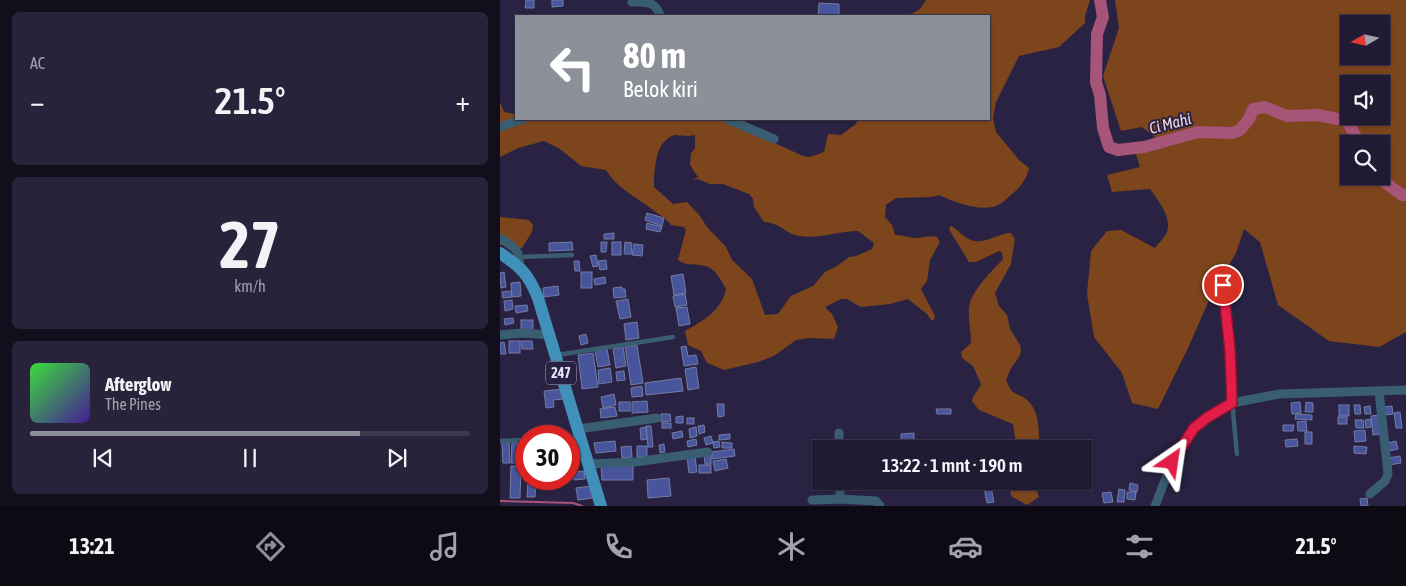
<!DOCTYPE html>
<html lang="id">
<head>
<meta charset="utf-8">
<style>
  :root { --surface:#201a32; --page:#28233a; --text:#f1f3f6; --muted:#a2a1ac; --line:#3d384d; --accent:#8c9099 }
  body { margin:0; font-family:"Asap Condensed",sans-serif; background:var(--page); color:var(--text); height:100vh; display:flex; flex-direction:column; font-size:19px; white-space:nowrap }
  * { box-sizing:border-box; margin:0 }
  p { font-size:16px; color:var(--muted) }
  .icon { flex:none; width:28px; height:28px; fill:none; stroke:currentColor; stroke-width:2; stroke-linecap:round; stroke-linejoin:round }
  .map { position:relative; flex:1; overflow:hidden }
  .drawer { display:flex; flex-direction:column; gap:12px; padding:12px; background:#120e1c; width:500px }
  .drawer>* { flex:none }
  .banner { position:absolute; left:15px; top:15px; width:475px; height:105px; border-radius:0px; box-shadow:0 1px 4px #0004,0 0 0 1px var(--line); background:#8c9099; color:#fff; overflow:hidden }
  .needle { width:32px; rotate:261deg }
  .fabs { position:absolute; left:840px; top:15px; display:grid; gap:10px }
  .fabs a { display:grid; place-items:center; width:50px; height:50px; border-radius:0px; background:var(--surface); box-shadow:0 1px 4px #0004,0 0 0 1px var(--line); font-size:25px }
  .speed { position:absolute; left:15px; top:425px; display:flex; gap:10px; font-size:25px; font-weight:700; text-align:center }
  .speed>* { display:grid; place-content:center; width:65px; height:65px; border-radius:50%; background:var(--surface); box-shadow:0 1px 4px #0004,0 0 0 1px var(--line); line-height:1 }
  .speed .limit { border:8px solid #d22; background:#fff; color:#111 }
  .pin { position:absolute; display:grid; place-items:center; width:42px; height:42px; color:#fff; margin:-21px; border:2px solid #fff; border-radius:50%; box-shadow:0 1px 5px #0007 }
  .me { position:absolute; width:55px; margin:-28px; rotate:32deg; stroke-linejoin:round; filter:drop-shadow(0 0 4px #0008) }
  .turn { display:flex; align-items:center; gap:18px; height:105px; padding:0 25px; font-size:22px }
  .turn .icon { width:65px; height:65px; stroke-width:2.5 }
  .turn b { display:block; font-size:35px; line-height:42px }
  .big { font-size:38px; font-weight:600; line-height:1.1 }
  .drawer .widget { flex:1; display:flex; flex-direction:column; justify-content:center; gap:8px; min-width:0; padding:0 18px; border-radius:8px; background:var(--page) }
  .drawer .dial { align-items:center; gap:0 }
  .dial b { font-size:65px; line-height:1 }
  .song { display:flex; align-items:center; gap:15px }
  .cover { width:60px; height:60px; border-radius:8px; background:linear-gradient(135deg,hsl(120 70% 55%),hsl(260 70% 35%)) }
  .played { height:5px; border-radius:2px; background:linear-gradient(90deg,var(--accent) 75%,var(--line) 75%) }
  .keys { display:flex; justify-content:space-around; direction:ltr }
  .heat { display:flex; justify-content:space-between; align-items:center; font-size:28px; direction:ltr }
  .trip { position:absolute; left:312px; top:440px; width:280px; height:50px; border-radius:0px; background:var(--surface); box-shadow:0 1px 4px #0004,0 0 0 1px var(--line); font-weight:600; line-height:50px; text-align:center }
  .dock { display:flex; height:80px; justify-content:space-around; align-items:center; background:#0d0a14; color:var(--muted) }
  .dock .icon { width:35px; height:35px }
  .dock .on { color:var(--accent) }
  .dock b { font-size:22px; color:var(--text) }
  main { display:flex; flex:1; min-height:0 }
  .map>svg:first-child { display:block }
</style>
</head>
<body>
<main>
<section class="drawer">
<div class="widget"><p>AC</p>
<div class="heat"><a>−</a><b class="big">21.5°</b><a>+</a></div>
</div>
<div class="widget dial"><b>27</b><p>km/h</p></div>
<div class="widget">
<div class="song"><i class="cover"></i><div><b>Afterglow</b><p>The Pines</p></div></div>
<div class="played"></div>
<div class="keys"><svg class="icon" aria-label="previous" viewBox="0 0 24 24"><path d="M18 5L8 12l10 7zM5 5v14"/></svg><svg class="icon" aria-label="pause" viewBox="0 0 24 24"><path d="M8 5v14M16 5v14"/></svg><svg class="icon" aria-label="next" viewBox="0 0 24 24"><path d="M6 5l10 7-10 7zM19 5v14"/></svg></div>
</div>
</section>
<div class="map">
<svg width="906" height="506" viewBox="0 0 906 506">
  <rect width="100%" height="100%" fill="#2a2243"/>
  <!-- forest -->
  <g fill="#7c451c" fill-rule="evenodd">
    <path d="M426,0H590L585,16V23L559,47L519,56L496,102L493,118L496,132L519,160L529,168C527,178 520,188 512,194C508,197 504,202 500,204C484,214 454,202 439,195L432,197L396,198L386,205L385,217L392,225L395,235C404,235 409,238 416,238C423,238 429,235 437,237L440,242L430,260L427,281L421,289L435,316L434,320H431L427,314L408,299L390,304L361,307L347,299H341L325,307L332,314L338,327L334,339L309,338L296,340L274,356L258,362L224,370L207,363L201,351L188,345L185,331C203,321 222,310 226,289C222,282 217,271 208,267C198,263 187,267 178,260L186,230L184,227L171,225C165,217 161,216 153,210C136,197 118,189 106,170L81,166L60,149L44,141L18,148L0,157V102L4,112L16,114V119H212C222,122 234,119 245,119L246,130L303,156L310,157L324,152L328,134L341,135L356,124L358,119H489V16H407L420,9ZM175,135L189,136L195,135V148L191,153L190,165L198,177L192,180L198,179L210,184H223L249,194L253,199L254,207L264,222C281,223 287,235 300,236C319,239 339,231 358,231L374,243L372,249L356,256L349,257L337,266L325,272L313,286L291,296L278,314L265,315L252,279L232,260L226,247L207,227L200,216L187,202L173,204L154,187C154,170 155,140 175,135Z"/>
    <path d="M615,0H906V332L879,347L829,341L778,305L760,242L744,229L736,253L713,291L688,348L658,409L632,403L622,373L594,337L587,294L591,251L607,231L621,230L655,248C658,244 665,237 667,232C672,217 658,200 650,189L612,192L607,175L640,167L635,151L655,137L642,127L621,131L603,76L619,28ZM849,24H881V56H849ZM849,84H881V116H849ZM849,144H881V176H849Z"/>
    <path d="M0,217L29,220L33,225L32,232L22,248L0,245Z"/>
    <path d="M451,226C458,229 464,238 471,240C486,245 498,233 511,233L515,239L511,264L495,293L499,306L507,315L510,329L520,345L521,351L519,357L511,368L506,380C508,383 509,388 512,391C516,395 524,396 528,401C541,414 538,432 540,449H514L516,444L513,424L479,410L472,401C473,394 478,391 481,384L473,366L462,358L461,352L471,343C471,331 468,320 469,308C470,292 492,271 503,259L502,253L499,251L476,262H469L450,231L449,228Z"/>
    <path d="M509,481H534L539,497L527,505L511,496Z"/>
  </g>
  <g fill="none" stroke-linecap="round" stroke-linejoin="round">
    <!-- stream -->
    <path stroke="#a65478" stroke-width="2" d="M0,501L73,503L82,506"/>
    <!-- river -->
    <g stroke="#a65478" stroke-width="12">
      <path d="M600,0L603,17L597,34L596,82L600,95L603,128L609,147L618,150L644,147L698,132L733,133L740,130L749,119L753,109L765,107L787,116L818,115L847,121L860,144"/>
      <path d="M876,176L902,195H906"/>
    </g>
  </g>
  <!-- building -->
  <g fill="#48559d" stroke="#727ca2">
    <path d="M26,0H34V8H25Z"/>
    <path d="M52,0H63V6L52,7Z"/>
    <path d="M319,3L339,4V16H318Z"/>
    <path d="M147,213L164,218L162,226L145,220Z"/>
    <path d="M147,223L162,227L160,232L146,229Z"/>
    <path d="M114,233V239H104V234Z"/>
    <path d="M72,242L73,250L49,251V243Z"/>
    <path d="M101,242H107L106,252H101Z"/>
    <rect x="112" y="242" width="9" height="13"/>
    <path d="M125,242L132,243L131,254H124Z"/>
    <path d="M134,244L143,245L142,256L132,255Z"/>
    <path d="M96,255L98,266L93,267L90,256Z"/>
    <path d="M106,260L107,269L100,270L98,261Z"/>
    <path d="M74,261H79L80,271H75Z"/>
    <path d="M4,272L6,287L1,288L0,273Z"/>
    <rect x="81" y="272" width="11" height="16"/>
    <path d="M183,274L186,293L174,295L171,276Z"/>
    <path d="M105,277L106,283L95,285L94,279Z"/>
    <path d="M20,282L21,296L12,297L11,283Z"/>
    <path d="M58,286L59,295L44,297L43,288Z"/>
    <path d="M122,287V289H125L126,297L114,298L113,288Z"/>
    <path d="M11,291L12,297L3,298L2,292Z"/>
    <path d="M185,294L187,305L175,307L173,296Z"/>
    <path d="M128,299L131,317L120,319L116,301Z"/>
    <path d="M12,300L13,309L5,311L4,301Z"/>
    <path d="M27,305L28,311L16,313L15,306Z"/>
    <path d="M187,307L190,324L179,326L176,308Z"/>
    <path d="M13,318L14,323L5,325L4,319Z"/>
    <rect x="21" y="320" width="12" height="11"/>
    <path d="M137,322L139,338L126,340L124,324Z"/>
    <path d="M86,334L88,343L81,345L79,336Z"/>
    <rect x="9" y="341" width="11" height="12"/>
    <path d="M21,341H32L33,349H22Z"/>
    <path d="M4,342L6,354H0V343Z"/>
    <path d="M137,345L143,383L131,385L125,347Z"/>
    <path d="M186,346L188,356L196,355L198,364L184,366L181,347Z"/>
    <path d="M123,347L126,366L116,368L113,349Z"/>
    <path d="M107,349L110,365L98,367L95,351Z"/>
    <path d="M93,353L98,387L82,389L78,355Z"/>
    <path d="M196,367L199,388L188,390L185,369Z"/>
    <path d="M110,368L112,382L99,384L98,370Z"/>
    <path d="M124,371L125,380L117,381L116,372Z"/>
    <path d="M181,378L183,391L146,395L145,383Z"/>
    <path d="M142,386L143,396L132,397L131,388Z"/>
    <path d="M63,389L64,399L53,400L54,407L46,408L44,391Z"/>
    <path d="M114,394L116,405L103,408L101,397Z"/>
    <path d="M147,401L148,412L132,413V402Z"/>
    <rect x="119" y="402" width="11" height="9"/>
    <path d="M800,402L801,413L792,414L791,403Z"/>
    <path d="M806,402L813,403V412H805Z"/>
    <path d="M217,404H224V416L218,417Z"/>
    <rect x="839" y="405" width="10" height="11"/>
    <path d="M854,405H860L861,414H855Z"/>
    <path d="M870,406L871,414H865L864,407Z"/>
    <path d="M892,406L893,414L885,415L883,407Z"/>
    <path d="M115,407L117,416L101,418L100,409Z"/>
    <path d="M436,409H451V414H437Z"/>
    <path d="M900,412L902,428H896L894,413Z"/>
    <path d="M161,414H170L171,421L161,422Z"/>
    <path d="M796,414L812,415V420L795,419Z"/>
    <path d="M878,415L880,434L873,435L871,416Z"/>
    <path d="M183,416V423H176V417Z"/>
    <rect x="838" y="417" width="9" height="7"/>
    <rect x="187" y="418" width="7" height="6"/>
    <path d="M871,419V427L866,428L865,420Z"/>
    <path d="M855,420H863L864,428H856Z"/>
    <path d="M806,421L807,431H798L797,422Z"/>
    <rect x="162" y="423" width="9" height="5"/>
    <path d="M204,425L205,432L199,434L198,426Z"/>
    <path d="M783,425H794L793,431H783Z"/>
    <path d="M146,426H151L153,447H148Z"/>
    <path d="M146,427L147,439L141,440L140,428Z"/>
    <path d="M196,427L197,436L190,438L189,429Z"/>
    <path d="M865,430L866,441L855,442L854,431Z"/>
    <path d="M182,431L183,437L173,439L172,433Z"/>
    <rect x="805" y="432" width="7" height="12"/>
    <path d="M414,433V443L401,444V434Z"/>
    <path d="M230,434V439L219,440V435Z"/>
    <path d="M211,436L213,443L206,445L204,438Z"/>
    <path d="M196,439L197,445L188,447L187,441Z"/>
    <path d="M797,439L798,446L786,447L785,440Z"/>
    <path d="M76,440L77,446L69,447V441Z"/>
    <path d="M12,441H17V463H11Z"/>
    <rect x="18" y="441" width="8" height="8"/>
    <path d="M115,441L116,451L96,453L94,443Z"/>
    <path d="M219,441L220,447L214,448L213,442Z"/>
    <path d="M896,441L898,449L889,451L888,443Z"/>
    <path d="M2,442H9L10,463H3Z"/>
    <path d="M222,442L232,443V448H222Z"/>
    <path d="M164,444L165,452L160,453L159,445Z"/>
    <path d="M131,446L132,457L122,458L121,447Z"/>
    <path d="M137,446H147V456L137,457Z"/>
    <path d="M854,446L867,447L866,454L854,453Z"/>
    <path d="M82,448V456L69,457V449Z"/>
    <path d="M234,449L235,456L212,459V452Z"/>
    <path d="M26,450V458L20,459L18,451Z"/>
    <path d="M204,455H211V464H205Z"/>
    <path d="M195,456L197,472L189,473L187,457Z"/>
    <path d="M900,456L901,463L889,465L888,458Z"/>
    <path d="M226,459L228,468L215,471L213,461Z"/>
    <path d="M133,465V480H102L101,466Z"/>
    <rect x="199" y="465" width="12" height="8"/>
    <path d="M11,466H21L20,498H10Z"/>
    <path d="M84,471L85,479L74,480L73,472Z"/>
    <path d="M169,478L171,496L148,498L147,480Z"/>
    <path d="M28,479H36L35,497H27Z"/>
    <path d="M630,483L638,485L637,492L629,490Z"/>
    <path d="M91,486L93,498L78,500L76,488Z"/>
    <path d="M491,487L494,502L487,503L484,488Z"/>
    <path d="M619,489L625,490L624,502H617Z"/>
    <path d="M611,492L613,502L604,503L602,493Z"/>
    <path d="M627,492H636L635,500L627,499Z"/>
    <path d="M867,498L868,506H861L860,499Z"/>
  </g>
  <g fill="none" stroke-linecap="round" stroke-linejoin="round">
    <!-- lane -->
    <g stroke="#395d71" stroke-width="4.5">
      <path d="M20,257L72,255"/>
      <path d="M723,285C729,341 731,397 737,454"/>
      <path d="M57,355L173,337"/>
      <path d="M69,438L80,437"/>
      <path d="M0,441L26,440"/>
    </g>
    <!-- street -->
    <g stroke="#395d71" stroke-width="9">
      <path d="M132,2C146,2 156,1 160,16"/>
      <path d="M227,119L274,139"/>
      <path d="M0,127L23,119"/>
      <path d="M0,238C12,246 21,249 19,266"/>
      <path d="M0,335L23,333L49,335"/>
      <path d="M78,429L157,418"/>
      <path d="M339,433V449"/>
      <path d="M88,464L135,462L208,452"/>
      <path d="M340,481V499"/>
      <path d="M870,494L885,481L888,474L879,391"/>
      <path d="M312,500L340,499L376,501L380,506"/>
      <path d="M655,506L672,462L694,428L708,417L732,403L779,394L906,390"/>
    </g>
    <!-- primary -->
    <path stroke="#4090b9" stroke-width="12" d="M0,253C21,267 29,275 38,298L101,506"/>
  </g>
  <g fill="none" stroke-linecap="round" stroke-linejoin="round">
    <!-- route casing -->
    <g stroke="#92132f" stroke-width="12">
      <path id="route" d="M672,462L694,428L708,417L732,403L730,350L723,285"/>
    </g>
    <!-- route -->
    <use href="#route" stroke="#e11d48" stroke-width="9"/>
  </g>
  <g text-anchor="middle" stroke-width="4" stroke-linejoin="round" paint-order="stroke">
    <!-- shield labels -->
    <rect fill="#2a2243" stroke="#aeaac3" stroke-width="1" x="46" y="361.5" width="30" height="23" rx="4"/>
    <g font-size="14" font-weight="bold" fill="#e7e4fa">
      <text x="61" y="378">247</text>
    </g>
    <!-- water labels -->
    <g font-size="16" font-style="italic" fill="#f0d8e1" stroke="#2a2243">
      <text transform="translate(670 123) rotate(-14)" y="6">Ci Mahi</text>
    </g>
  </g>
</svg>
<div class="fabs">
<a><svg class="needle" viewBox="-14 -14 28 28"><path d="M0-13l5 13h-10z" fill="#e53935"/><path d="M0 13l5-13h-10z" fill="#a2a1ac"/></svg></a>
<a><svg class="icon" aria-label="sound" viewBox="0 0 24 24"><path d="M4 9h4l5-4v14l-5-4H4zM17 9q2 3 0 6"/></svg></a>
<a><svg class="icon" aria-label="search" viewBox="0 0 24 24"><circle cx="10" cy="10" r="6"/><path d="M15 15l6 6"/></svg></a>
</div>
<div class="speed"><div class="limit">30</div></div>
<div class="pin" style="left:723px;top:285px;background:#d93025"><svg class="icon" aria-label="arrive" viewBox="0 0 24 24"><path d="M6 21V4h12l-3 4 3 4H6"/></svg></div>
<svg class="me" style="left:672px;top:462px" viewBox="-20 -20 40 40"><path d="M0-17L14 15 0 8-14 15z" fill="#e11d48" stroke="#fff" stroke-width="4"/></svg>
<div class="trip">13:22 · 1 mnt · 190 m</div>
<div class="banner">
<div class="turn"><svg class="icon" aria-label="left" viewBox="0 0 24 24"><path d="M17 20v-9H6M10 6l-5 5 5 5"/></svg><div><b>80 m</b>Belok kiri</div></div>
</div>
</div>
</main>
<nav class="dock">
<b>13:21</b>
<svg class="icon on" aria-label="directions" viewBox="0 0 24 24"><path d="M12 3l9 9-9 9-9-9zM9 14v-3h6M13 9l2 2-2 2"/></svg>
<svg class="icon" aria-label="music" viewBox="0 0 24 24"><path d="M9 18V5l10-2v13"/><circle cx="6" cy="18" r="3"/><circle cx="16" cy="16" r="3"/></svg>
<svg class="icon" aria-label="phone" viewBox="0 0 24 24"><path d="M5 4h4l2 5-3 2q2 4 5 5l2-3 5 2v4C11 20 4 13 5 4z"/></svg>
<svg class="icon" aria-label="climate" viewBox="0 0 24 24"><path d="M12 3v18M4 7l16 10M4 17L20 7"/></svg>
<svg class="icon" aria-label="car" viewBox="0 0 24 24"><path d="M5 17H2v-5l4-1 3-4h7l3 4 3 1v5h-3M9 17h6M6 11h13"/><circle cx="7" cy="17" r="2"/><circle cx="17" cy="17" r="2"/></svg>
<svg class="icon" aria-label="filters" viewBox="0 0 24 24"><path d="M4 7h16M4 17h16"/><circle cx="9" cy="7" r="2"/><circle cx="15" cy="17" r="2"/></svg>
<b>21.5°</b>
</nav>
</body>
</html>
